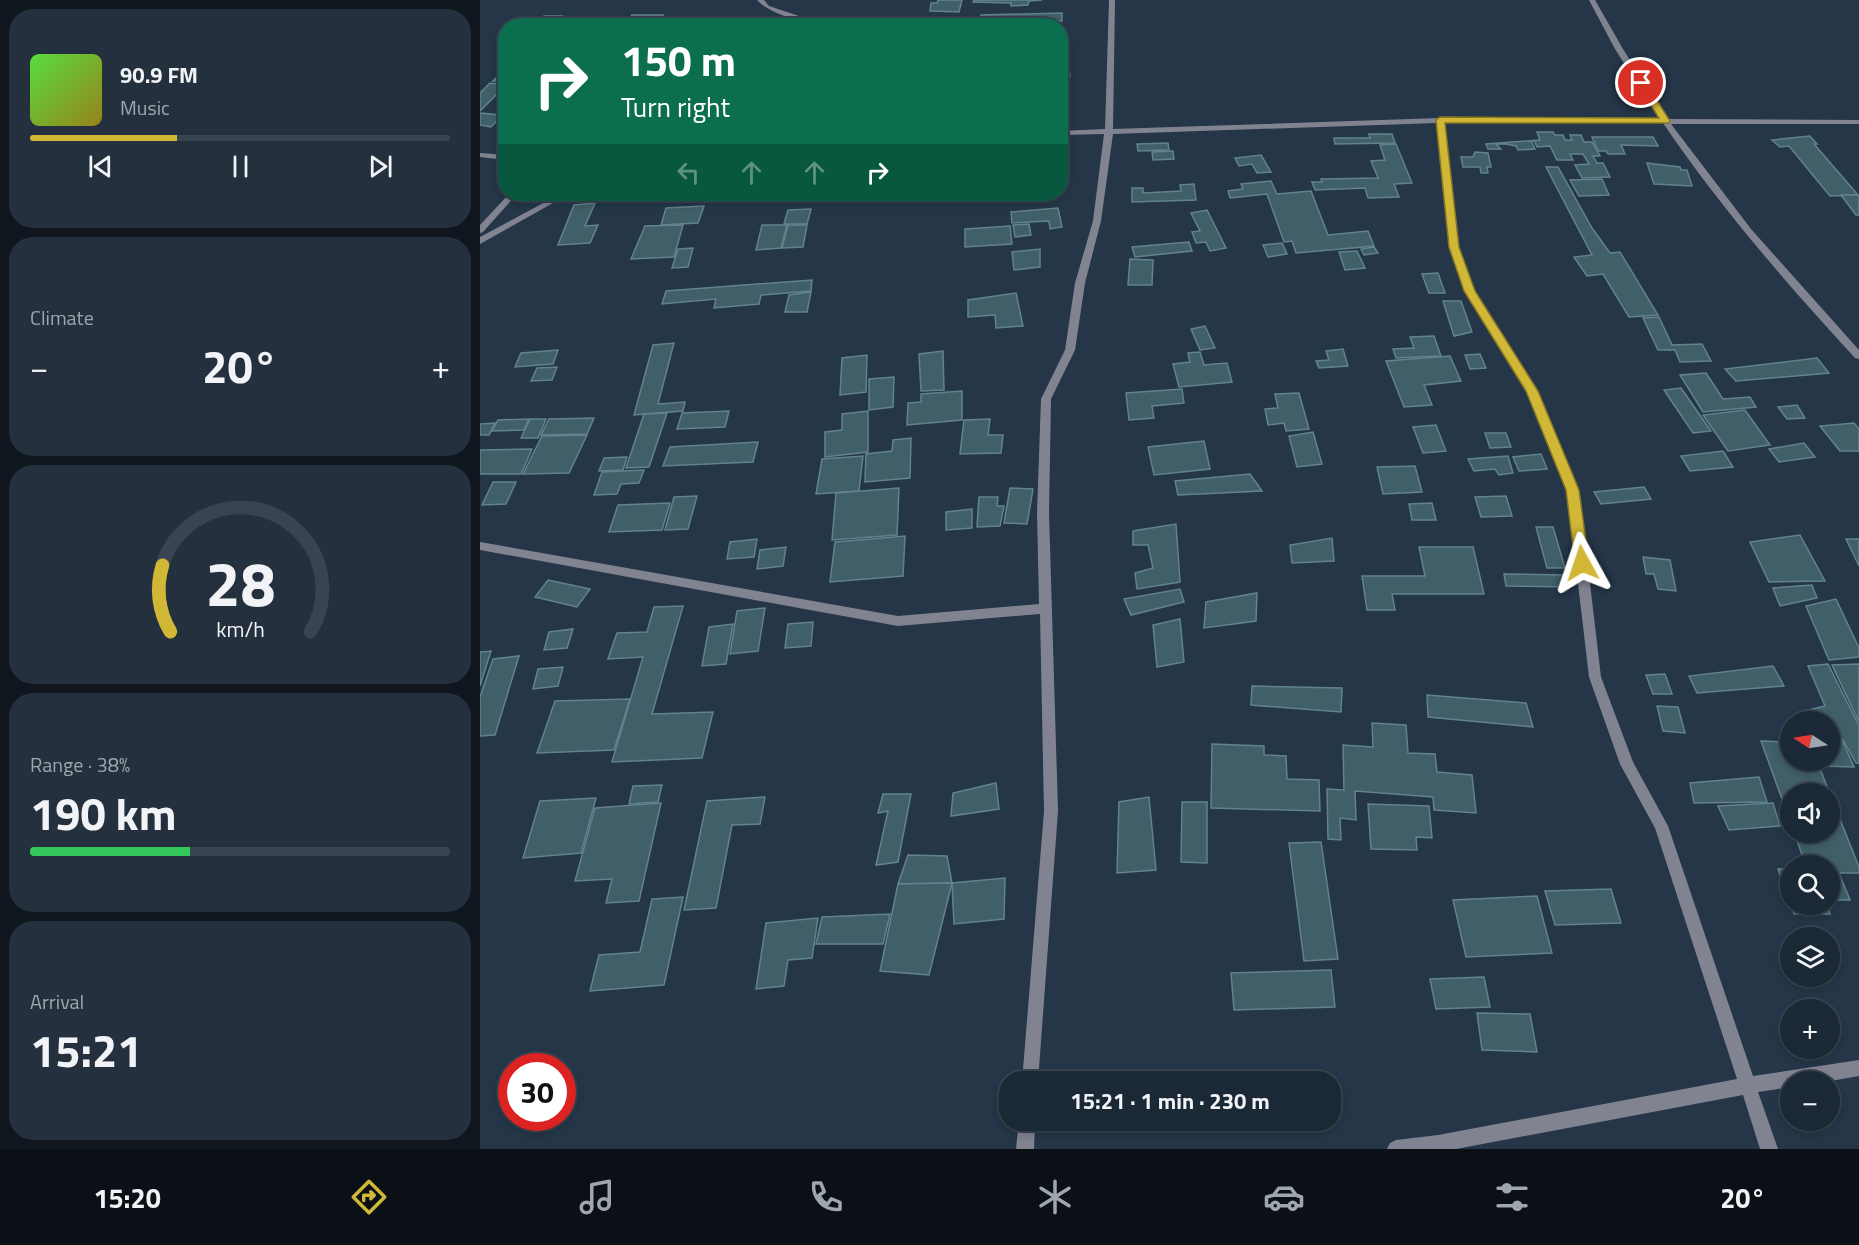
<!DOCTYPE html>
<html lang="en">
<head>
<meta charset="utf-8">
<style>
  :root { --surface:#1b2836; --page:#24303e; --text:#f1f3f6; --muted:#a0a6ad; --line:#394451; --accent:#d0b736 }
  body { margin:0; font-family:"Titillium Web",sans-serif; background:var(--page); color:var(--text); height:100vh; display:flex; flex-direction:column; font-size:22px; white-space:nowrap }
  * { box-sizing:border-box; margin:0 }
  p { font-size:20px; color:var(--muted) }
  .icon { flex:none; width:33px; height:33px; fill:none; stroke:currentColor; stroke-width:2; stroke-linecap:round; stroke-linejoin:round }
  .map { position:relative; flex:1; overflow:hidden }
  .drawer { display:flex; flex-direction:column; gap:9px; padding:9px; background:#0f161e; width:480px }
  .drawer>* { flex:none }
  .banner { position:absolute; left:18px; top:18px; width:570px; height:183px; border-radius:24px; box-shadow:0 3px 9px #0003,0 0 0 2px var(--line); background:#0b6e4f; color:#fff; overflow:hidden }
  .needle { width:39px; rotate:282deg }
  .buttons { position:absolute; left:1300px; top:711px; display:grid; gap:12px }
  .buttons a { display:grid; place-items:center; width:60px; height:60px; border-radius:50%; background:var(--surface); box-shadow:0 3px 9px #0003,0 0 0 2px var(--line); font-size:30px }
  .speed { position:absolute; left:18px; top:1053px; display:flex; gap:12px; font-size:30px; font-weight:700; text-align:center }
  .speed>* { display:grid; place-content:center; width:78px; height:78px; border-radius:50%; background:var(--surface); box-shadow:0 3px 9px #0003,0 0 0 2px var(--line); line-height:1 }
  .speed .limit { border:9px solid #d22; background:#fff; color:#111 }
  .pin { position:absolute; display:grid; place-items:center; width:51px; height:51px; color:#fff; margin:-26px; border:3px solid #fff; border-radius:50%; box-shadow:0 2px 6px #0007 }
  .me { position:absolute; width:66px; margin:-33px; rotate:355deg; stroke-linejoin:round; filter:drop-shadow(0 0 4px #0008) }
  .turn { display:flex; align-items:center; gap:21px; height:126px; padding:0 24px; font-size:27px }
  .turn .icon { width:78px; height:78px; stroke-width:2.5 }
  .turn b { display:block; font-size:42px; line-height:51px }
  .lanes { display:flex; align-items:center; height:57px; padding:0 24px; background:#0003; justify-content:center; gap:30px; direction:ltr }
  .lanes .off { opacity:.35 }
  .big { font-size:45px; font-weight:700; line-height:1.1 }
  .drawer .widget { flex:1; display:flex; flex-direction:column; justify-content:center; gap:9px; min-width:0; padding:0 21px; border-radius:24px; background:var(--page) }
  .drawer .dial { align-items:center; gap:0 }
  .dial svg { height:156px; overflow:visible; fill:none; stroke:var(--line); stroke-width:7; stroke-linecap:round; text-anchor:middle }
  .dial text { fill:var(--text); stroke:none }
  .song { display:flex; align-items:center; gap:18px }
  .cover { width:72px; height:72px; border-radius:9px; background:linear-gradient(135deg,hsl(110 70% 55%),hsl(50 70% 35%)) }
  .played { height:6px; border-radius:3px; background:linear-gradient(90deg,var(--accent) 35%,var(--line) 35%) }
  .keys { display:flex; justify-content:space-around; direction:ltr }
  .heat { display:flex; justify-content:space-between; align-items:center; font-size:33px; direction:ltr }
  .charge { height:9px; border-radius:4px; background:linear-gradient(90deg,#34c759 38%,var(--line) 0) }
  .trip { position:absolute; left:519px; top:1071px; width:342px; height:60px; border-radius:24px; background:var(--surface); box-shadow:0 3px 9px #0003,0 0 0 2px var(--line); font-weight:700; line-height:60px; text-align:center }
  .menu { display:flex; height:96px; justify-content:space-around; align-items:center; background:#0b1016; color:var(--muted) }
  .menu .icon { width:42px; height:42px }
  .menu .active { color:var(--accent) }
  .menu b { font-size:27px; color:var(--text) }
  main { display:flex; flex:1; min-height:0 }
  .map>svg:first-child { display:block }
</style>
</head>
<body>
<main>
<section class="drawer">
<div class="widget">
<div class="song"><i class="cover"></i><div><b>90.9 FM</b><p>Music</p></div></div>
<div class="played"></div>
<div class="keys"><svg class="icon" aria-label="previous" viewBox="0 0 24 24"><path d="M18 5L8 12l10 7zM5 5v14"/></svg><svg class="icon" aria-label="pause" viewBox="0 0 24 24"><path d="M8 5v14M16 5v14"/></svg><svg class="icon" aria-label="next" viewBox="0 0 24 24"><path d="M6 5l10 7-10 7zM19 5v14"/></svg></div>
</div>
<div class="widget"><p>Climate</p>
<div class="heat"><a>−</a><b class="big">20°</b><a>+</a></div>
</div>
<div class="widget dial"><svg viewBox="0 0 100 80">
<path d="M14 69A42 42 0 1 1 86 69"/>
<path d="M14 69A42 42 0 0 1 10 35" stroke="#d0b736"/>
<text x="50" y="56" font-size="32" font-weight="700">28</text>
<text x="50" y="72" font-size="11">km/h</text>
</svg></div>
<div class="widget"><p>Range · 38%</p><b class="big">190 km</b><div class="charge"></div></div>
<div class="widget"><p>Arrival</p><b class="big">15:21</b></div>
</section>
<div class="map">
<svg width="1379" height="1149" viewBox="0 0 1379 1149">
  <rect width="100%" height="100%" fill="#243648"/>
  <!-- building -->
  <g fill="#405f68" stroke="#62838d" stroke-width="1.5">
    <path d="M458,0H482L479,12L450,11L451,3H457Z"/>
    <path d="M494,0H562L549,1L548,5L531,6V3L493,2Z"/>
    <path d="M582,13V21H568V26H491L500,23L501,15Z"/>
    <path d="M152,15H183L178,22H147Z"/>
    <path d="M64,16H82L74,25L57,24Z"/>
    <path d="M26,68V82L13,81Z"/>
    <path d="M580,74H590L586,103H580Z"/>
    <path d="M10,83L26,85L0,111V93Z"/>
    <path d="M0,113L22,115L11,127L0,125Z"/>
    <path d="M1057,132H1073L1075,135H1083L1085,140H1092L1090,135H1101L1104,142H1112L1120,156H1113L1117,163H1123L1130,177L1102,178L1095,165L1109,164L1103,154H1090L1093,160H1077L1070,146L1057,147L1054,141H1051L1055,149L1038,150L1036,146L1026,144H1016L1021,149H1008L1006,144L1060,140Z"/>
    <path d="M889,134H912L915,143L855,144L854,138H890Z"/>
    <path d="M1330,136L1337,144H1334L1378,195L1350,196L1309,146L1300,147L1292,140Z"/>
    <path d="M1112,137H1173L1178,146L1141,145L1145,154H1128L1126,151H1118Z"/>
    <path d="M688,143L689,150L658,151L657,144Z"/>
    <path d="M916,144L932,183L914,184L919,197L888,198L885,188L835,190L832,182H842L841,179L898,178L891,161L905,160L900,145Z"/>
    <path d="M693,151L694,159L673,160L672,152Z"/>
    <path d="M995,152L1008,153L1011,167H1007L1008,173H1001L1000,167H983L981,157H993Z"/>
    <path d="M781,155L791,172L777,173L772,164L759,166L755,158Z"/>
    <path d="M1167,163L1200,167L1201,170H1207L1212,186L1174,184Z"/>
    <path d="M1066,167H1078L1112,228L1130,253L1140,252L1178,315L1149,317L1123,274L1107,276L1094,257L1112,255Z"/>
    <path d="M1122,179L1129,195L1099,196L1090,180Z"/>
    <path d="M791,181L797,194L831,191L848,235L888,231L894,246L816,253L812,241L804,242L787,194L750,198L748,191L763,189L761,184Z"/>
    <path d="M714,184L716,200L652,202V188H663V193L701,191L700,185Z"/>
    <path d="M386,194H442V198L385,202Z"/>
    <path d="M514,194H536V197L514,199Z"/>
    <path d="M1361,195H1379V215H1376Z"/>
    <path d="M115,203L105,226L118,225L110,243L78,245L94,205Z"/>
    <path d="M224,206L218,223L181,225L186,208Z"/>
    <path d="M578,208L582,227L570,229L569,221L532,223L531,212Z"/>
    <path d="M331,209L327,224H304L308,210Z"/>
    <path d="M727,210L746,248L730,251L726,242L716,243L712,232L720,231L711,213Z"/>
    <path d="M549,224L551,235L535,237L533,225Z"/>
    <path d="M203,225L194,257L151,259L165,226Z"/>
    <path d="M282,225H307L301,248L276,250Z"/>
    <path d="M308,225H327L323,247L302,248Z"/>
    <path d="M530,226L532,244L485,247V229Z"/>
    <path d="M709,242L712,251L655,257L652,247Z"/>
    <path d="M802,243L807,254L788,257L783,245Z"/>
    <path d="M894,247L898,253L884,255L881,249Z"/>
    <path d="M213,248L208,267L192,268L198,249Z"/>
    <path d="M560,249V267L534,270L532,252Z"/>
    <path d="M877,251L885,268L865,270L859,252Z"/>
    <path d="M650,259L673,260L672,285H648Z"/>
    <path d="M958,273L965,293H949L942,274Z"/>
    <path d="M332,280L331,291L281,295L279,304L234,308L236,299L182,304L186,291Z"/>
    <path d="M331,292L327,312H305L309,295Z"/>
    <path d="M536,293L543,326L516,328L515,315L488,317V300Z"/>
    <path d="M963,301H981L992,332L974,336Z"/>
    <path d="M1179,317L1192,345L1222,344L1231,361L1200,362L1195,350H1178L1163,318Z"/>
    <path d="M725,326L735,348L720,350L711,329Z"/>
    <path d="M954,336L961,356L916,358L913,349L934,348L930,337Z"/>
    <path d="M194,343L178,404L205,402L203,411L154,415L173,345Z"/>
    <path d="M863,349L868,366L839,368L836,361L849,360L846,351Z"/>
    <path d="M78,350L73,364L35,367L41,353Z"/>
    <path d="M463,351L464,390L441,391L439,354Z"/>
    <path d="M720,352L724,365L747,363L752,382L699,387L693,364L710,362L708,353Z"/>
    <path d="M1000,354L1006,368L990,369L985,355Z"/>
    <path d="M387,355L386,392L360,395L362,358Z"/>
    <path d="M970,356L981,381L944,385L952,405L924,407L906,361Z"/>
    <path d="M1337,358L1349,373L1256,381L1245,369Z"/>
    <path d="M77,367L72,380L51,381L57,368Z"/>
    <path d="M1226,373L1243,399L1270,397L1276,407L1223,412L1200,375Z"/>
    <path d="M414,377L413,407L389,410V379Z"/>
    <path d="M1201,388L1231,431L1213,433L1184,390Z"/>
    <path d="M702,389L704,403L672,406L674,418L649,420L646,393Z"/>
    <path d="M482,391V420L427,425L428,403L441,402V394Z"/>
    <path d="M819,393L829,429L806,431L804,423L788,425L785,409L798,408L795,394Z"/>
    <path d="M1317,405L1325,418L1307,419L1298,407Z"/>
    <path d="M1265,410L1290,445L1248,451L1223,415Z"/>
    <path d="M249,411L245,427L197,429L202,413Z"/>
    <path d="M388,411V452L345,457V432L362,430V414Z"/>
    <path d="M187,413L169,467L146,468L164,414Z"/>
    <path d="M114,418L107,434L61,435L69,419Z"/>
    <path d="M49,419L44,430L12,431L18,420Z"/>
    <path d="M50,419H66L58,438H41Z"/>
    <path d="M510,419L508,435H523L521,453L480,454L484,420Z"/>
    <path d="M15,423L9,435H0V424Z"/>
    <path d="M1374,423L1379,429V451H1360L1340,426Z"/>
    <path d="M956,425L966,451L943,453L933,427Z"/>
    <path d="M833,432L842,464L817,467L809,436Z"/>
    <path d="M1005,433H1026L1031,447L1010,448Z"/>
    <path d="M107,435L89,473L43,474L62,436Z"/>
    <path d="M431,438L430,478L385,482L386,454L412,451L413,440Z"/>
    <path d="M724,441L730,469L674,475L668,447Z"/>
    <path d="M278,442L273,462L183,466L190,447Z"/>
    <path d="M1324,443L1335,457L1299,462L1289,449Z"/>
    <path d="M52,449L41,474H0V450Z"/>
    <path d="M1243,451L1253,467L1210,471L1201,456Z"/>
    <path d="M1061,454L1067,469L1039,471L1033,457Z"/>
    <path d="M383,456L379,491L336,494L342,459Z"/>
    <path d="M1028,456L1033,473L1019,475L1015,469L994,471L988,459Z"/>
    <path d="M147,457L143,470L119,471L124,458Z"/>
    <path d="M935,466L942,492L903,494L897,467Z"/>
    <path d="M164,470L159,483L141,484L137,494L114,495L122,472Z"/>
    <path d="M770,474L782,491L698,495L695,481Z"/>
    <path d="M13,482H36L26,504L2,505Z"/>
    <path d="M1164,487L1171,499L1121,504L1114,492Z"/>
    <path d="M419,488L417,535L352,540L356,493Z"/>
    <path d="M530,488L553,489L547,524L524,523Z"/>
    <path d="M217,496L208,529L185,530L194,497Z"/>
    <path d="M1026,496L1032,516L1001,517L995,497Z"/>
    <path d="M499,497H518L517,506H524L520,526L497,527Z"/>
    <path d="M190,503L182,530L129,532L138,505Z"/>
    <path d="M952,503L956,520H932L929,504Z"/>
    <path d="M492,509V528L466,530V512Z"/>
    <path d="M696,524L700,582L657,589L655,573L673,568L668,545H653V531Z"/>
    <path d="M1056,527H1073L1085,568H1067Z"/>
    <path d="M1320,535L1345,581L1289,582L1270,542Z"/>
    <path d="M425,536L423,576L350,582L355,542Z"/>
    <path d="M852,538L854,561L812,563L810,545Z"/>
    <path d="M277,539L274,557L247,559L250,542Z"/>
    <path d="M1366,539H1379V566Z"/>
    <path d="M306,547L303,566L277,569L280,550Z"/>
    <path d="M939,547H993L1004,594H912L915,610H887L882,576H945Z"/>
    <path d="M1163,557L1190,560L1196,591L1178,589L1174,574H1166Z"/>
    <path d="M1024,574L1085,575L1088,587L1026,586Z"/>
    <path d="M68,580L110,589L97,607L55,597Z"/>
    <path d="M1332,585L1337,598L1300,606L1293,588Z"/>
    <path d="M700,589L704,602L651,615L644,599Z"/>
    <path d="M777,593L776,621L724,628L726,602Z"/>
    <path d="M1356,599L1379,648V657L1349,660L1326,606Z"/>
    <path d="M203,606L172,714L233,712L222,758L132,762L163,657L128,659L137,633L167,632L174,607Z"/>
    <path d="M285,608L278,651L250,654L257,611Z"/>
    <path d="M700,619L704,662L677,667L673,625Z"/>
    <path d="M333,622L331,646L305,648L308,624Z"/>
    <path d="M253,624L246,664L222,666L229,627Z"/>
    <path d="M93,629L87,648L64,650L69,632Z"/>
    <path d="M11,651L0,686V652Z"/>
    <path d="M39,656L15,735L0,736V697L13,659Z"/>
    <path d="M1348,664L1379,726V763H1376L1363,740L1350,739V722H1318L1316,716L1317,713L1345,706L1328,666Z"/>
    <path d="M1379,664V722L1352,665Z"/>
    <path d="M1293,666L1304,686L1217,693L1209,676Z"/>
    <path d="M83,667L78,686L53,689L58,669Z"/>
    <path d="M1185,674L1192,694H1173L1166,675Z"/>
    <path d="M772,686L862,688L861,712L771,705Z"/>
    <path d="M947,695L1046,703L1053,727L948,717Z"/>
    <path d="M150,699L134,750L57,753L75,701Z"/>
    <path d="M1177,706L1198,707L1205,733L1183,731Z"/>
    <path d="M892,723L926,725L928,753L955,754L957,772L992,775L996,813L954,810L953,797L875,791L876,820L860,818L861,840L848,839L847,789L864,790L863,745L893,747Z"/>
    <path d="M1281,741L1311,742V760H1350V742H1363L1374,767L1339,766L1350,794H1311V824Z"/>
    <path d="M732,744L784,746V755L806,756L807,779L839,780L840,811L731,808Z"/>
    <path d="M1279,777L1287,802L1214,803L1210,783Z"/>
    <path d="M516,783L519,809L471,816L473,793Z"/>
    <path d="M182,785L178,802L149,804L153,786Z"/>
    <path d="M403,794H431L418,862L396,865L408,811L398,813Z"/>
    <path d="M1350,794L1379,867V873H1359L1370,900H1350V866H1326L1314,832H1350Z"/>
    <path d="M285,797L280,824L252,825L236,908L204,910L227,801Z"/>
    <path d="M669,797L676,870L637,873L639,802Z"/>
    <path d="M116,798L101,853L43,858L60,801Z"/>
    <path d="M702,802H727V863L701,862Z"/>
    <path d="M181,803L159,901L126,903L132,879L95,881L115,808Z"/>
    <path d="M1293,803L1300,826L1249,830L1238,806Z"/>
    <path d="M888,804L949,806L952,838L936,837L937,850L891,849Z"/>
    <path d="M841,842L858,959L824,961L809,843Z"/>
    <path d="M428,855L467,856L472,883L418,884Z"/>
    <path d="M1298,869H1311V904H1347L1350,914H1314Z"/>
    <path d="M525,878L524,919L474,924L472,883Z"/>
    <path d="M472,883L449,975L400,971L418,884Z"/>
    <path d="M1131,889L1141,923L1075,925L1065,891Z"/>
    <path d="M1057,896L1072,953L986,957L973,900Z"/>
    <path d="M203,897L184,985L110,991L119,955L160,952L172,899Z"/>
    <path d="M410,914L403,944H336L342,917Z"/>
    <path d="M338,918L332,958L308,960L304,986L276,989L286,923Z"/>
    <path d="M851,970L855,1007L754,1010L751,973Z"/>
    <path d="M1004,977L1010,1007L956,1009L950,979Z"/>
    <path d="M997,1013L1050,1014L1057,1052L1002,1050Z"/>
  </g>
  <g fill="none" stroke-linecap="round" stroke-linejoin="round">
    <!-- street -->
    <g fill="#828391" fill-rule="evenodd">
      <path d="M277,0H284L289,6L349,26C330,26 289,14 277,0Z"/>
      <path d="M629,0H635L633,129L960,118L1179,119L1135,49L1109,0H1115L1143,49L1187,119L1379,120V124H1191L1271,229L1379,350V359L1375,358C1307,284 1240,207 1183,123L964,122L979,247L995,291L1057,391L1099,490L1121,677L1153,762L1188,826L1273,1076L1379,1060V1076L1345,1082H1311V1087L1278,1092L1298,1149H1280L1263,1095L976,1149H907L910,1143L916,1140L958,1135L1257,1079L1175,828L1140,764L1109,677L1087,490L1047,391L985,291L969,247L956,123L633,134L621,221L605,283L595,350L571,399L569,513L578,811L558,1082H542L564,811L560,614L418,626L0,550V542L418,616L559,604L557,513L561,399L585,350L595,283L613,221L624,134L580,135V131L625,129Z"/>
      <path d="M0,153L26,155V160L0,157Z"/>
      <path d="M29,194H37L3,232L0,233V225Z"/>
      <path d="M80,194H89L0,244V237Z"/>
      <path d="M539,1120H555L554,1149H536Z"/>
    </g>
  </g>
  <!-- route -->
  <path fill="#d0b736" stroke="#877723" stroke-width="1.5" d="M1161,81L1166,83L1190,121L1189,123H965L979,247L995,291L1058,391L1099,490L1109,563L1102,568L1095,563L1086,490L1046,391L984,291L969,247L956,120L960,117L1179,118L1157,83Z"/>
</svg>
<div class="buttons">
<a><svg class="needle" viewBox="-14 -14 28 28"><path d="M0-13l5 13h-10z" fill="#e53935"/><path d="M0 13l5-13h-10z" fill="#a0a6ad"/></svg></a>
<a><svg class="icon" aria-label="sound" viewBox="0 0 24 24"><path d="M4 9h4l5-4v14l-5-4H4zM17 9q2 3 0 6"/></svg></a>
<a><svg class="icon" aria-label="search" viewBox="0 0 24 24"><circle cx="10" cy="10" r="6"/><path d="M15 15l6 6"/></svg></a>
<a><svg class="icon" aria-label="layers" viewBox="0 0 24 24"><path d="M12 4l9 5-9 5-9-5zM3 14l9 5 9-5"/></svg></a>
<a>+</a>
<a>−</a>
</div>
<div class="speed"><div class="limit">30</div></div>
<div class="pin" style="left:1161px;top:83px;background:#d93025"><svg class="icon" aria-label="arrive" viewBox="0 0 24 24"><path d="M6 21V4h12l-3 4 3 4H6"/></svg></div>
<svg class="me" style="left:1102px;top:563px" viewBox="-20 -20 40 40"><path d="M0-17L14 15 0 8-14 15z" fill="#d0b736" stroke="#fff" stroke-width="4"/></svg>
<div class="trip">15:21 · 1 min · 230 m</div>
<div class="banner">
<div class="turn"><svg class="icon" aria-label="right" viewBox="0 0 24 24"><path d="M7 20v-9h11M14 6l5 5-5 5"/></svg><div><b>150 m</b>Turn right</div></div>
<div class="lanes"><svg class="icon off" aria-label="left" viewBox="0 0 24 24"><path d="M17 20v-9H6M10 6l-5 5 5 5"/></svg><svg class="icon off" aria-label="ahead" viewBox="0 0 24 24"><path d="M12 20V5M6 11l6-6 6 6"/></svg><svg class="icon off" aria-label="ahead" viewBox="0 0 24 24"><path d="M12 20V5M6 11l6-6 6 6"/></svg><svg class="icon" aria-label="right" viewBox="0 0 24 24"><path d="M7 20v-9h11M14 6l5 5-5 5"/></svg></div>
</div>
</div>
</main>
<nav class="menu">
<b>15:20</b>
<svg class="icon active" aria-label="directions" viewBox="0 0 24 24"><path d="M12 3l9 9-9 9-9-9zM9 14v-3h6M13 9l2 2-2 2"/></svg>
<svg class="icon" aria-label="music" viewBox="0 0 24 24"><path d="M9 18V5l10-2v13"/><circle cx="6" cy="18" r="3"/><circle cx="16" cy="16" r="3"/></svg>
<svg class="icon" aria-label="phone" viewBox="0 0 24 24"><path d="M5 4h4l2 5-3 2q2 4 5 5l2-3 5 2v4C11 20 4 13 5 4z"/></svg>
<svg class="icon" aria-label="climate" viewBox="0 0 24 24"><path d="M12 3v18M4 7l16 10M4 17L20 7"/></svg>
<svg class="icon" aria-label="car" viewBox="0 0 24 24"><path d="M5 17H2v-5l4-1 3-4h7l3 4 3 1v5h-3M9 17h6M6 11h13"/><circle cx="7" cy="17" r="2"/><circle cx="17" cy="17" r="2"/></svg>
<svg class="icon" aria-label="filters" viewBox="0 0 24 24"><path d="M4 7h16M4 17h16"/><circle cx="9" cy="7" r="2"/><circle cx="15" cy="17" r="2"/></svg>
<b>20°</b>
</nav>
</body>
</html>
